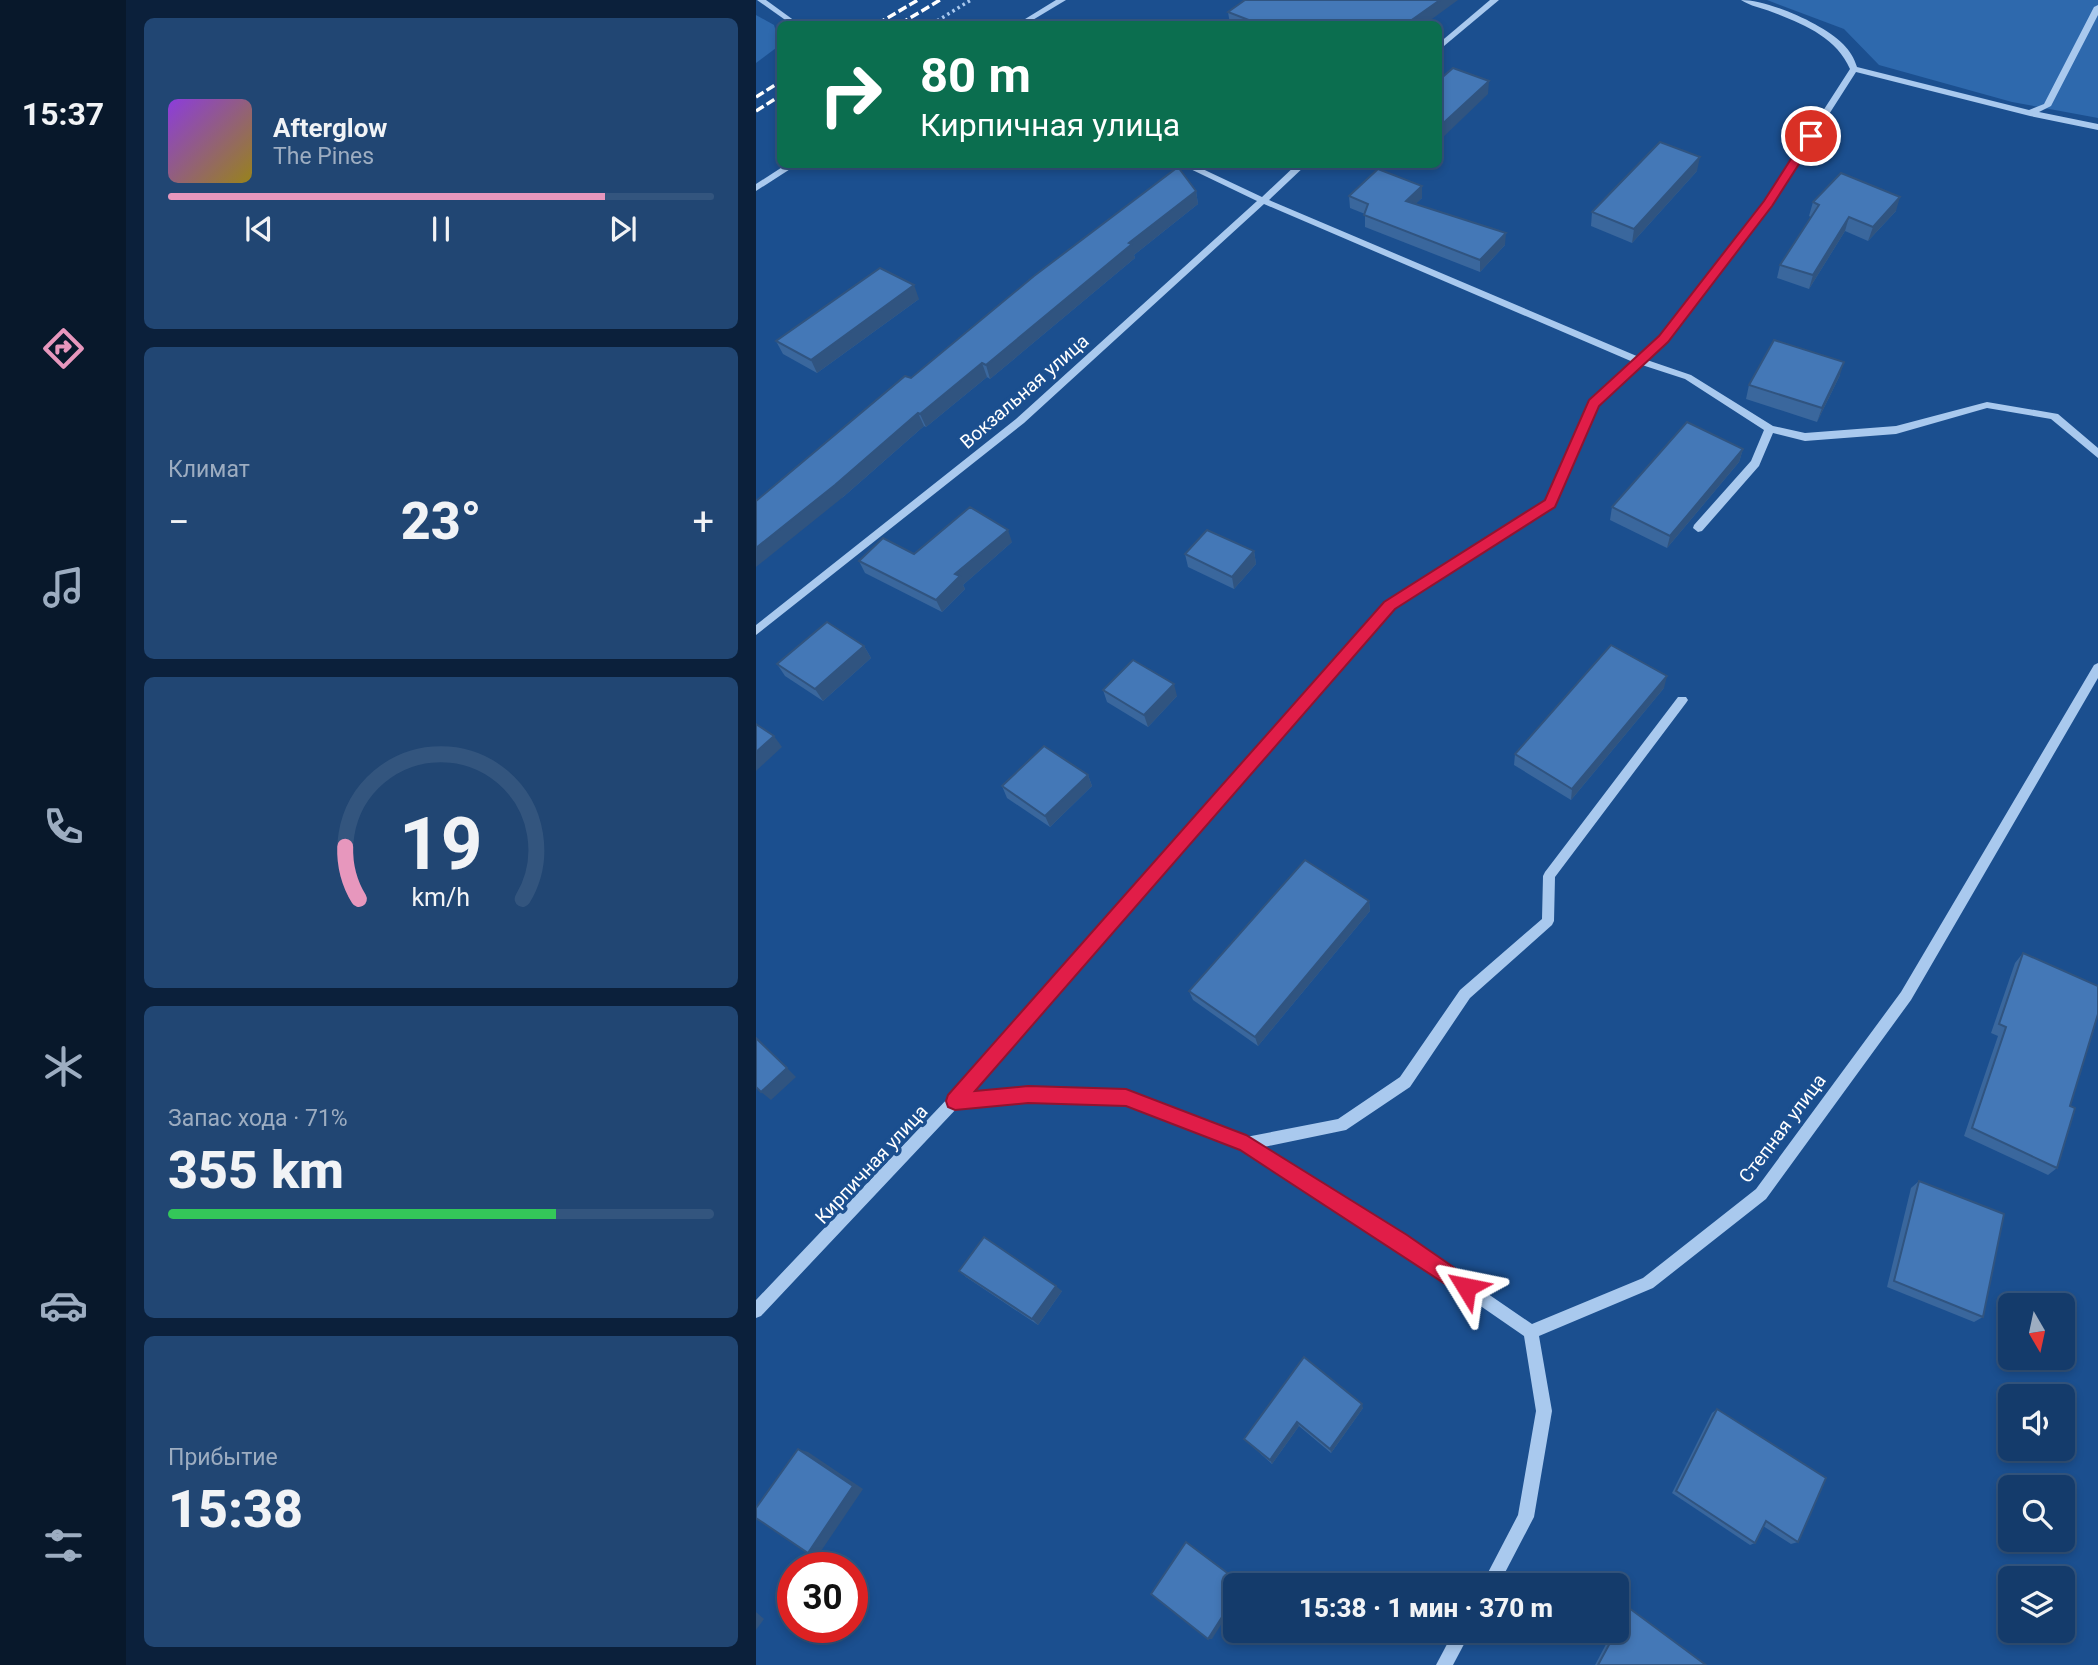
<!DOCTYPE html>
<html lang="ru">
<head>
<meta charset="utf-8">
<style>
  :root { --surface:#143b6b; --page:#214673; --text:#f1f3f6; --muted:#9dadc1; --line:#33557e; --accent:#e797bd }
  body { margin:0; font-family:Roboto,sans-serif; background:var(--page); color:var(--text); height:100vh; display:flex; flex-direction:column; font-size:26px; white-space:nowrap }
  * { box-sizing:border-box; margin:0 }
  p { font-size:23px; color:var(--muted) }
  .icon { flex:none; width:38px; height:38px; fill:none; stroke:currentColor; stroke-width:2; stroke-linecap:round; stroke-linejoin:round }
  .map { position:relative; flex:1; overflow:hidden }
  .panel { display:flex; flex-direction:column; gap:18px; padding:18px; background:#0b203b; width:630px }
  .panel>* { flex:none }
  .top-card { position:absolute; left:21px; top:21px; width:665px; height:147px; border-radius:10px; box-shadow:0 4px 10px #0003,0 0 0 2px var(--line); background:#0b6e4f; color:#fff; overflow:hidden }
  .needle { width:46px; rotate:171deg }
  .controls { position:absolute; left:1242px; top:1293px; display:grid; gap:14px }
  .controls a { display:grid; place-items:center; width:77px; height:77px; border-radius:10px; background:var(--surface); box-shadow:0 4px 10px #0003,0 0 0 2px var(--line); font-size:35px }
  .speed { position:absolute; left:21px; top:1552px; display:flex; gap:14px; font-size:35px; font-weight:700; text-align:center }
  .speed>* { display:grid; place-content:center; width:91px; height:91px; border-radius:50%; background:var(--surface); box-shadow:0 4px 10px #0003,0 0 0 2px var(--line); line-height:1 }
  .speed .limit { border:10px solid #d22; background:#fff; color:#111 }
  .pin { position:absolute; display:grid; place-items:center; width:60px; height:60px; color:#fff; margin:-30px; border:4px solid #fff; border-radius:50%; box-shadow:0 2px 7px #0007 }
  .me { position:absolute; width:77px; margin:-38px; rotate:305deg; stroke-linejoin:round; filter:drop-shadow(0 0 5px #0008) }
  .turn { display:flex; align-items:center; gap:24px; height:147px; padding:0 28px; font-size:32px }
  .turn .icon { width:91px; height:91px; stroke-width:2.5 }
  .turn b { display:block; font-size:49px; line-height:60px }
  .big { font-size:52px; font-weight:800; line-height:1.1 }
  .panel .card { flex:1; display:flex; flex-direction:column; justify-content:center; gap:10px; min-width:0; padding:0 24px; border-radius:10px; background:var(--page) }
  .panel .dial { align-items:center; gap:0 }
  .dial svg { height:182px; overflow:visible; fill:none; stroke:var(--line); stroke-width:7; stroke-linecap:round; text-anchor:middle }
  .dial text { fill:var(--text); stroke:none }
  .song { display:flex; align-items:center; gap:21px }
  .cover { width:84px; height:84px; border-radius:10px; background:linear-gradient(135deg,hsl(270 70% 55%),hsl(50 70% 35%)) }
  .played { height:7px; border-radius:4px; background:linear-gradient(90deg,var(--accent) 80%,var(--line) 80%) }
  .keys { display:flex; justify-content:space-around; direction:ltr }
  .heat { display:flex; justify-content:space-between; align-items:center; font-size:38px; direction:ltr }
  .charge { height:10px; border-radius:5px; background:linear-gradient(90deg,#34c759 71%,var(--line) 0) }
  .trip { position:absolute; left:467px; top:1573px; width:406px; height:70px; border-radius:10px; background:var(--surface); box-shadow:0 4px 10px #0003,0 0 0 2px var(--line); font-weight:800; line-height:70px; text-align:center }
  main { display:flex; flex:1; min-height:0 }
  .dock { display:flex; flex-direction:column; width:126px; justify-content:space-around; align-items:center; background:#08182b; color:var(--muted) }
  .dock .icon { width:49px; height:49px }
  .dock .selected { color:var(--accent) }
  .dock b { font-size:32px; color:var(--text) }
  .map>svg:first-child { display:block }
</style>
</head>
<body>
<main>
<nav class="dock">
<b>15:37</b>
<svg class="icon selected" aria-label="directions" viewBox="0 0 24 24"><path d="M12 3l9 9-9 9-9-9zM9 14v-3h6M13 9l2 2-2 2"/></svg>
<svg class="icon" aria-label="music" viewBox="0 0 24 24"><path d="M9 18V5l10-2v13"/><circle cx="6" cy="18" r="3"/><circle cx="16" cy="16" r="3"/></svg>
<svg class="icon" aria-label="phone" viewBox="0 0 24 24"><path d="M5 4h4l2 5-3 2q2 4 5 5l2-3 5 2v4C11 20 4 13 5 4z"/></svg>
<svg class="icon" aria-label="climate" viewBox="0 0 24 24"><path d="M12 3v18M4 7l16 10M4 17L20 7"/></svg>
<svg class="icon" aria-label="car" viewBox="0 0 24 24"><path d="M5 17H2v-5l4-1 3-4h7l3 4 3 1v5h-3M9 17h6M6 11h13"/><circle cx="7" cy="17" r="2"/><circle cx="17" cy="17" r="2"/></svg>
<svg class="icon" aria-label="filters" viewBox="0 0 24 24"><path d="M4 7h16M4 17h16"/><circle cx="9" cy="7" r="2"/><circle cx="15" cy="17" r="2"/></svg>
</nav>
<section class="panel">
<div class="card">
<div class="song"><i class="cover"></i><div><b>Afterglow</b><p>The Pines</p></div></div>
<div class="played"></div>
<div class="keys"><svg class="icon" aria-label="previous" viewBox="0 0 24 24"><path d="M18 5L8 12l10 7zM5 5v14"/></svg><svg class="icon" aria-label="pause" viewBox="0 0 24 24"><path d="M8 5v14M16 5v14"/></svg><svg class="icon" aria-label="next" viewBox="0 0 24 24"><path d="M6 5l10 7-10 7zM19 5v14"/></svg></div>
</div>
<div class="card"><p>Климат</p>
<div class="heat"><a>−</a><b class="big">23°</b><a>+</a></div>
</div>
<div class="card dial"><svg viewBox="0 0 100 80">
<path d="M14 69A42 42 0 1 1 86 69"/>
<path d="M14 69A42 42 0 0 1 8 46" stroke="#e797bd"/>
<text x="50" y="56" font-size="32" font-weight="700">19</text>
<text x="50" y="72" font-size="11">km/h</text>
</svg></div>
<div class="card"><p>Запас хода · 71%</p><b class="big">355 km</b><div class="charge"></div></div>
<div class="card"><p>Прибытие</p><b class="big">15:38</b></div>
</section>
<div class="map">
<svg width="1342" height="1665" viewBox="0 0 1342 1665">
  <rect width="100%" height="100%" fill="#1b4f8f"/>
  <!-- green -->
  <g fill="#2e69ad">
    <path d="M1011,0H1342V118L1256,102L1123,65L1088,29Z"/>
    <path d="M0,15L18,25L24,45L0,63Z"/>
  </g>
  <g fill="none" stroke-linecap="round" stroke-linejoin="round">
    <!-- path -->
    <path stroke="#a9c9ee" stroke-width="3.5" stroke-dasharray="2.5 3.5" stroke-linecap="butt" d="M176,24L215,0"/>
    <!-- minor -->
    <g fill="#a9c9ee" fill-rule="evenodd">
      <path d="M1,0H10L43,24H35Z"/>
      <path d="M300,0H310L270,24H261Z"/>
      <path d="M734,0H743L682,51V44Z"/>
      <path d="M985,0C1013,0 1067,24 1087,44C1094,51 1098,58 1101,67L1273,110L1288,104L1338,7L1342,5V15L1295,106L1283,112L1342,124V130L1274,116L1100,72L1015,205L911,341L891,360L935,375L1017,426L1049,433L1140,426L1231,402L1302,414L1342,448V458L1295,419L1231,408L1140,434L1049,441L1017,433L1003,466L946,531L942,532L937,528L938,525L995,461L1008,430L929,379L886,365L842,406L798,506L638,608L215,1093L272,1088L370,1091L490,1137L582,1119L644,1077L704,990L786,919L787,876L789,872L922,697H930L932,700L930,703L799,877L798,921L796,925L714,998L654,1087L590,1130L508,1147L649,1237L776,1324L887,1278L1000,1189L1145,992L1338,665L1342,663V678L1155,1000L1010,1199L897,1288L783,1336L796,1411L778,1517L742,1586H725L762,1515L780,1411L768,1336L639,1247L485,1149L370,1105L272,1102L202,1107L5,1316L0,1318V1300L194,1096L630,602L790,501L834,402L877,362L508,204L268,423L0,635V625L260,419L501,201L424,164H436L506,197L541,164H551L513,200L883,357L905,337L1009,201L1094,69C1080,37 1047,24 1016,12C1006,8 994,6 985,0Z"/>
      <path d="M31,164H42L0,191V184Z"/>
      <path d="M698,1631H715L697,1665H680Z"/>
    </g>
    <!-- rail -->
    <g stroke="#fff" stroke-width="3.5" stroke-dasharray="9 3.5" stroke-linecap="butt">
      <path d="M121,24L162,0"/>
      <path d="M144,24L184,0"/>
      <path d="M0,97L24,82"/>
      <path d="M0,111L24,96"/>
    </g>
  </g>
  <!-- wall -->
  <g fill="#3a679d">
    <path d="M472,12L669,24H474Z"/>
    <path d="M941,171L876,243L835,226L836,212Z"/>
    <path d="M440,191L442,204L378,255L379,258L234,379L231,377L170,427L168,426L86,498L155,378Z"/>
    <path d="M593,196L666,198L659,204L749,245L724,272L609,227V214L594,208Z"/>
    <path d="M1057,202L1140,211L1112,241L1089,231L1053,289L1021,278L1024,265L1055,217L1053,216Z"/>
    <path d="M163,299L61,373L27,354L20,341Z"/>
    <path d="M1084,375L1061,422L990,399L993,385Z"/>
    <path d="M987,449L983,462L911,548L854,520L856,507Z"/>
    <path d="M256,542L207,585L209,589L186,612L109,573L103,561Z"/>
    <path d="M498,551L500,564L478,589L432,567L429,554Z"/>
    <path d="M108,646L115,658L67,701L29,676L21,664Z"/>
    <path d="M908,688L815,800L758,765L759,754Z"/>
    <path d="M347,690L421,696L392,727L351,702Z"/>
    <path d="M332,775L336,786L294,827L251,798L246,786Z"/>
    <path d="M613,901L614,911L502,1046L437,1000L433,991Z"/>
    <path d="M1267,953L1314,1106L1301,1168L1292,1175L1208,1136L1242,1036L1235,1033L1259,963Z"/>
    <path d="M1163,1181L1227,1317L1218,1322L1131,1287L1155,1188Z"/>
    <path d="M203,1271L306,1291L282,1325L210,1277Z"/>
    <path d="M548,1357L607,1408L575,1453L543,1426L516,1464L488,1439Z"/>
    <path d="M961,1409L1042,1542L1035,1544L1007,1526L999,1543L994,1545L916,1493L956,1413Z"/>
    <path d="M873,1608L950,1665H839L857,1631H861V1624L869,1609Z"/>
  </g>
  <!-- shaded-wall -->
  <g fill="#305480">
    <path d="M684,0H702L669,24H650Z"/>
    <path d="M733,81L732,94L682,142V128Z"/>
    <path d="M944,157L941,171L876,243L878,229Z"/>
    <path d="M666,186V198L650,213V201Z"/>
    <path d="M440,191L442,204L378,255L379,258L234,379L230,365L373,243Z"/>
    <path d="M1144,197L1140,211L1112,241L1117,227Z"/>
    <path d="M1093,217L1089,231L1053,289L1057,275Z"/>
    <path d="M750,233L749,245L724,272V260Z"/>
    <path d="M158,285L163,299L61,373L55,360Z"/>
    <path d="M1088,362L1084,375L1061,422L1066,408Z"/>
    <path d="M226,363L231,377L170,427L164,414Z"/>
    <path d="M162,413L168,426L86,498L0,567V548Z"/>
    <path d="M987,449L983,462L911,548L914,536Z"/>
    <path d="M252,530L256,542L207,585L209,589L186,612L180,600L199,574Z"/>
    <path d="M498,551L500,564L478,589L476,577Z"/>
    <path d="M108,646L115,658L67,701L59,689Z"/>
    <path d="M911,676L908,688L815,800L816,789Z"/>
    <path d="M418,684L421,696L392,727L388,715Z"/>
    <path d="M18,736L26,747L0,771V752Z"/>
    <path d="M332,775L336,786L294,827L289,816Z"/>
    <path d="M613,901L614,911L502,1046L499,1037Z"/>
    <path d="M0,1037L40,1077L15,1100L5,1092Z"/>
    <path d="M300,1286L306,1291L282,1325L276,1319Z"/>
    <path d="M606,1404L607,1408L575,1453L574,1449Z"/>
    <path d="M541,1422L543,1426L516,1464L514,1460Z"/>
    <path d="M42,1449L52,1452L107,1489L63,1554L52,1553Z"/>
    <path d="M430,1542L434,1544L489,1586H486Z"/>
    <path d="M480,1595V1601L456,1639H452Z"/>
    <path d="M0,1612L8,1619L0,1630Z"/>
  </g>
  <!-- building -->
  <g fill="#4478b7" stroke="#305480" stroke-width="2">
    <path d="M489,0H684L650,24H503L472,12Z"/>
    <path d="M697,68L733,81L682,128V81Z"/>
    <path d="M904,142L944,157L878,229L836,212Z"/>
    <path d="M422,167L440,191L373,243L376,244L230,365L226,363L164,414L162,413L79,485L0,548V501L149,376L155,378L278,276Z"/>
    <path d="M622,169L666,186L650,201L750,233L724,260L608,215L612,204L593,196Z"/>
    <path d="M1085,173L1144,197L1117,227L1093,217L1057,275L1024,265L1063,205L1057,202Z"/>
    <path d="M124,268L158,285L55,360L20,341Z"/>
    <path d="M1018,340L1088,362L1066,408L993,385Z"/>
    <path d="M931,422L987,449L914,536L856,507Z"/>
    <path d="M214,507L252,530L199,574L204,576L180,600L103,561L127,538L158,554Z"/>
    <path d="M451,530L498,551L476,577L429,554Z"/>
    <path d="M71,622L108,646L59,689L21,664Z"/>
    <path d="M855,645L911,676L816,789L759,754Z"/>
    <path d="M377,660L418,684L388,715L347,690Z"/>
    <path d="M0,724L18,736L0,752Z"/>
    <path d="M288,746L332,775L289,816L246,786Z"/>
    <path d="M549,860L613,901L499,1037L433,991Z"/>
    <path d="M1267,953L1342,986V1014L1314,1106L1319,1108L1301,1168L1216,1128L1250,1027L1243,1024Z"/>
    <path d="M0,1038L31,1068L5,1092L0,1087Z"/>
    <path d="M1163,1181L1248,1214L1227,1317L1138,1281Z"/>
    <path d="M228,1237L300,1286L276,1319L203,1271Z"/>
    <path d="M548,1357L606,1404L574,1449L541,1422L514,1460L488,1439Z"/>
    <path d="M961,1409L1070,1478L1042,1542L1010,1521L999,1543L920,1491Z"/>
    <path d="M42,1449L97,1486L52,1553L0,1518V1508Z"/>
    <path d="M430,1542L486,1584V1586H480V1595L452,1639L395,1594Z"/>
    <path d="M873,1608L950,1665H842Z"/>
  </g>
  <!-- route -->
  <path fill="#e11d48" stroke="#92132f" stroke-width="2" d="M1051,134L1061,136L1016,206L912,342L843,406L799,507L639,609L219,1091L272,1086L370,1089L490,1135L651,1235L716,1280L719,1287L716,1293L710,1296L703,1293L484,1150L370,1106L272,1103L199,1110L192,1107L190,1101L192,1095L628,602L789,500L833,400L903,336L1008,201Z"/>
  <g text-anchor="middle" stroke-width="7" stroke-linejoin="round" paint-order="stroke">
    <!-- street labels -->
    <g font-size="19" fill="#fff" stroke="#1b4f8f">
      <text transform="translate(268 391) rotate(-41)" y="7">Вокзальная улица</text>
      <text transform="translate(1026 1128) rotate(-53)" y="7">Степная улица</text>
      <text transform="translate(115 1164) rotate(-47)" y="7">Кирпичная улица</text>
    </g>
  </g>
</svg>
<div class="controls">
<a><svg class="needle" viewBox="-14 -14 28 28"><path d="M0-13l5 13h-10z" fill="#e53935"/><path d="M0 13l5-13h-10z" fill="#9dadc1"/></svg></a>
<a><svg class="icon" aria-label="sound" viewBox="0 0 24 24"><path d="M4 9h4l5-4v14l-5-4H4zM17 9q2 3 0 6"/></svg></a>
<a><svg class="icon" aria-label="search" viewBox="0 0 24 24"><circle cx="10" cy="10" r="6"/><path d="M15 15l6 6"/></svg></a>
<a><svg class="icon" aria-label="layers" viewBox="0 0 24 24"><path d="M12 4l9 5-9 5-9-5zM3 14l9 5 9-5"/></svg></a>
</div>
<div class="speed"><div class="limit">30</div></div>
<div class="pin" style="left:1055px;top:136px;background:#d93025"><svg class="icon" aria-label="arrive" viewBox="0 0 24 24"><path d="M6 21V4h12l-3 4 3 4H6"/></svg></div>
<svg class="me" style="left:710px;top:1287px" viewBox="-20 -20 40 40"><path d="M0-17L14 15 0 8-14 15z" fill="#e11d48" stroke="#fff" stroke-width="4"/></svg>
<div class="trip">15:38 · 1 мин · 370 m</div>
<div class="top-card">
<div class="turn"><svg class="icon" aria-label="right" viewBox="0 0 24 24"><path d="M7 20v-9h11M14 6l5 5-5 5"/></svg><div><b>80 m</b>Кирпичная улица</div></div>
</div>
</div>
</main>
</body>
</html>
